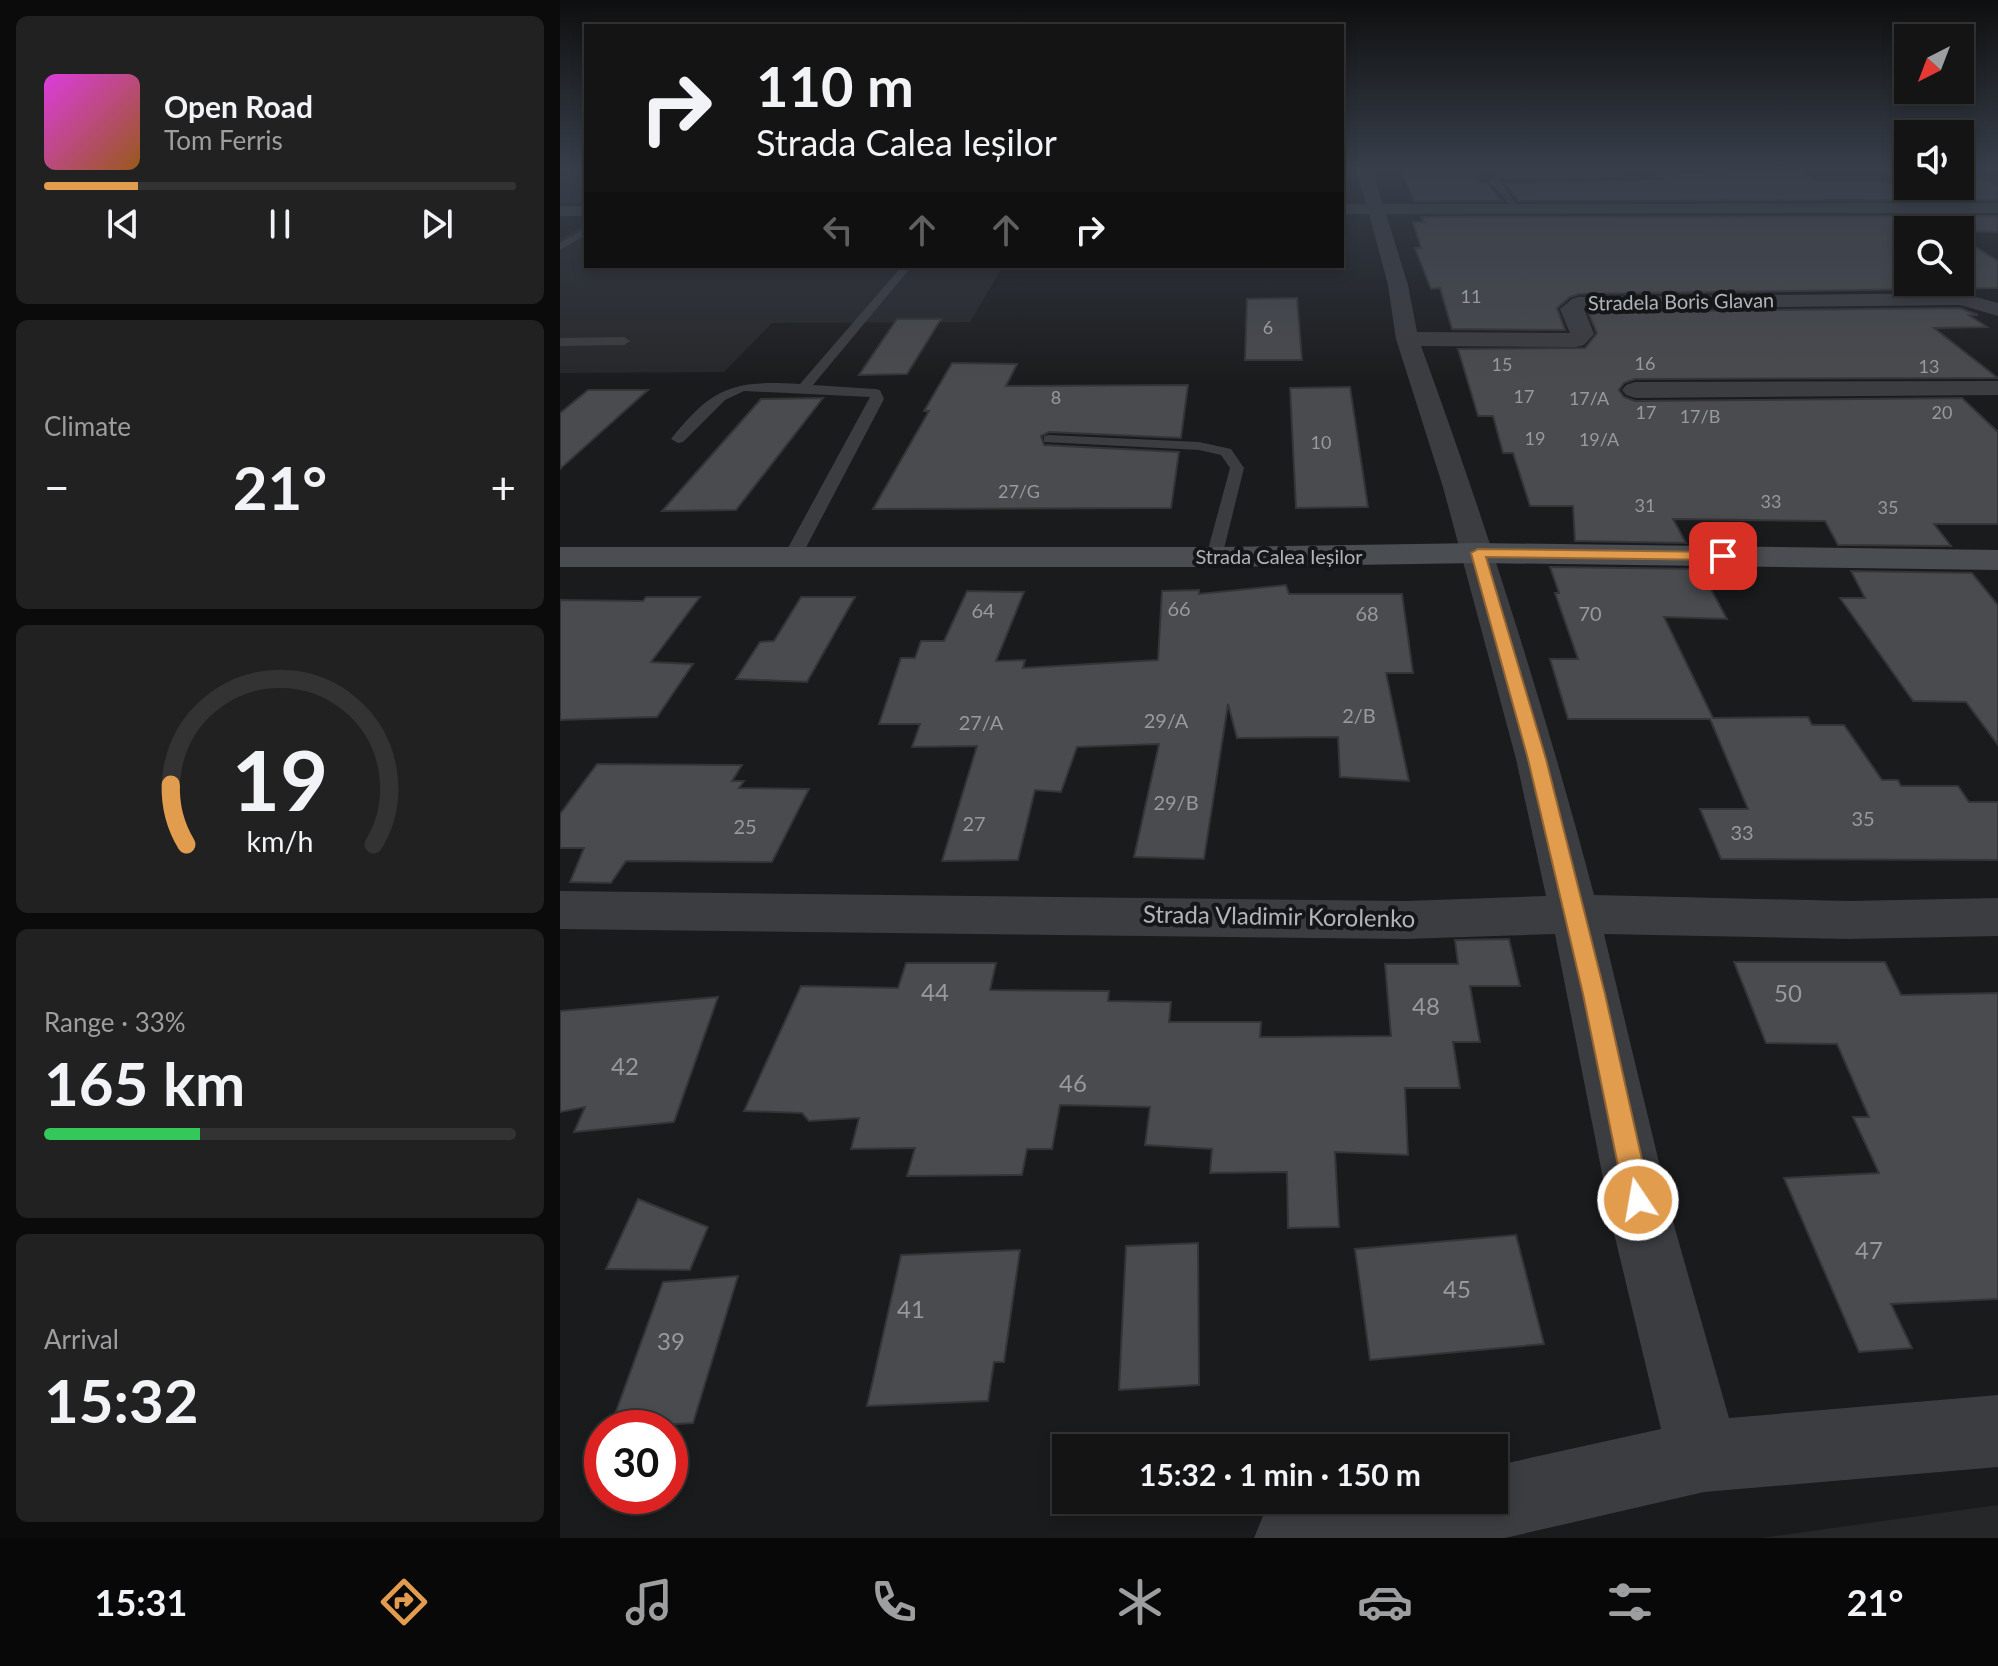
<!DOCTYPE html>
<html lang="en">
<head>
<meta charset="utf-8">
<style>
  :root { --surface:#141415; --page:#212122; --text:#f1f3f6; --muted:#9d9ea0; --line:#333334; --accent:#e19c4e }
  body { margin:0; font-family:Lato,sans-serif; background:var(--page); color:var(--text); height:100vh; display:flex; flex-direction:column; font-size:30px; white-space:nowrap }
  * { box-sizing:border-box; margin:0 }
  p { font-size:26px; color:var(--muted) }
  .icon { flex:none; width:44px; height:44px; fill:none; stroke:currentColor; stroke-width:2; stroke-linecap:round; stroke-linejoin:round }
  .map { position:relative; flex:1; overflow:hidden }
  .details { display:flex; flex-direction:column; gap:16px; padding:16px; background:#0b0b0c; width:560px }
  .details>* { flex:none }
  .guide { position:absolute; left:24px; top:24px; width:760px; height:244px; border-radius:0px; box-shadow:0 4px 12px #0003,0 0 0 2px var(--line); background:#141415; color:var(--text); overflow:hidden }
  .needle { width:52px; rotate:222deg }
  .buttons { position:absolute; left:1334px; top:24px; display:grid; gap:16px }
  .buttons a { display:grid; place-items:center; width:80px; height:80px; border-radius:0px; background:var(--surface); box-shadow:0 4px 12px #0003,0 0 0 2px var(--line); font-size:40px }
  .speed { position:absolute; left:24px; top:1410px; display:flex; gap:16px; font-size:40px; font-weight:700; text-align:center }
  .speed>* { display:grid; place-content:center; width:104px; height:104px; border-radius:50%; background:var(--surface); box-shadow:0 4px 12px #0003,0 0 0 2px var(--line); line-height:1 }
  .speed .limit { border:12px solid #d22; background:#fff; color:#111 }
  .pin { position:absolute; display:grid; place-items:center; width:68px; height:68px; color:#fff; margin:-34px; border-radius:16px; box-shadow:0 4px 12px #0006 }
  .me { position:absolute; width:88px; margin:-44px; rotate:348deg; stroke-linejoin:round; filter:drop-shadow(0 0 6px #0008) }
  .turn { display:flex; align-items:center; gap:28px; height:168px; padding:0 40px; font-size:36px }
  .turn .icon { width:104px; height:104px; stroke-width:2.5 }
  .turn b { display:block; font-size:56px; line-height:68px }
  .lanes { display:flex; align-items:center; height:76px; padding:0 40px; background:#0003; justify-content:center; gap:40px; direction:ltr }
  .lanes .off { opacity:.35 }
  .big { font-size:60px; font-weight:700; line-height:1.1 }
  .details .tile { flex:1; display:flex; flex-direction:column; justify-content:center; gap:12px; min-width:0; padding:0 28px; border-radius:12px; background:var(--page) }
  .details .dial { align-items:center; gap:0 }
  .dial svg { height:208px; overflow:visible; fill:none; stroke:var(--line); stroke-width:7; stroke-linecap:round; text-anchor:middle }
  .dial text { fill:var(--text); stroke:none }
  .song { display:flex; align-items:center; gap:24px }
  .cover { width:96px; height:96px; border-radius:12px; background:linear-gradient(135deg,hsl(300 70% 55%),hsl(30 70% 35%)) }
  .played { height:8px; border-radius:4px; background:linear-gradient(90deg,var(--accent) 20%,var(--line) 20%) }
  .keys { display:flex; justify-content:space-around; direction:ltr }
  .heat { display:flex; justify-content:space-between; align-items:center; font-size:44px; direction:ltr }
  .charge { height:12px; border-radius:6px; background:linear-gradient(90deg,#34c759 33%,var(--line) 0) }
  .trip { position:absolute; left:492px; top:1434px; width:456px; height:80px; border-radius:0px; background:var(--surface); box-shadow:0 4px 12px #0003,0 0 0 2px var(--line); font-weight:700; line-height:80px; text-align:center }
  .tabs { display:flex; height:128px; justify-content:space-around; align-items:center; background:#080808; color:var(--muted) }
  .tabs .icon { width:56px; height:56px }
  .tabs .current { color:var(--accent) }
  .tabs b { font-size:36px; color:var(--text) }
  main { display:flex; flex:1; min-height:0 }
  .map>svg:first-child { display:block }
</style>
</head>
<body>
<main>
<section class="details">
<div class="tile">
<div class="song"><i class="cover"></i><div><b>Open Road</b><p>Tom Ferris</p></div></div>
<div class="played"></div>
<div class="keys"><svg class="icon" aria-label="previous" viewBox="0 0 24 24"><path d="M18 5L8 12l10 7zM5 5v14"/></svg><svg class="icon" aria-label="pause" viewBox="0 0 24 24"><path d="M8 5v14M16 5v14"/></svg><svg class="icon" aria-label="next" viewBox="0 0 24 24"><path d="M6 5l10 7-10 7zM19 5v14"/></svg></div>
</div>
<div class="tile"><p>Climate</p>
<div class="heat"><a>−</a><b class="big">21°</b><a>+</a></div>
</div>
<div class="tile dial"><svg viewBox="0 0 100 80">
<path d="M14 69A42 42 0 1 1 86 69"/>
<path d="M14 69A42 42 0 0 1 8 46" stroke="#e19c4e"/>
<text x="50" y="56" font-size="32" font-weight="700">19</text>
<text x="50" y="72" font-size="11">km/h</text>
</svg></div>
<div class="tile"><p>Range · 33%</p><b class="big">165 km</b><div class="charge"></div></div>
<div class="tile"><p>Arrival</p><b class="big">15:32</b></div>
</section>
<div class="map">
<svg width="1438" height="1538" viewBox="0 0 1438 1538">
  <rect width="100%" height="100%" fill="#1a1b1c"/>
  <!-- built -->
  <g fill="#262729">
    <rect x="0" y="169" width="26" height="34"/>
    <path d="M26,224V266H443L410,322L212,323L164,372L0,373V239Z"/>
    <path d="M1438,1505V1538H1201Z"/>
  </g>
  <!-- building -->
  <g fill="#4a4b4e" stroke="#353538" stroke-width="2">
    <path d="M1159,169H1236L1256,181H1320L1342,188H1400L1402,169L1438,186V200L958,201L945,183L1104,180L1097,174L1165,173Z"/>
    <path d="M911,172L920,183H927L942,201H854L842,173Z"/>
    <path d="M1438,216V232L1348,230V282H1400V237L1438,261V288L1019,294L1010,297L997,308L1005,330L892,329L880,288L871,289L855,248H861L853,222H864L861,217Z"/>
    <path d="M737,298L742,360H685L687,299Z"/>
    <path d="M1400,308L1418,315H1409L1427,327L1374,328L1438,378L1075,379L1064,383L1059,390L1064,397L1075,401L1402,398L1438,432V524H1374L1391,546L1278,545L1265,521L1113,519L1126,543L1015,541L1013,506H970L953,453H943L933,416H918L898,349L1025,348L1037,333L1028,312Z"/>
    <path d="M337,319H381L347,374L299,375Z"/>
    <path d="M392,363L457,364L446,386L628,385L621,438L489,432L481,436L484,445L619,452L611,508L313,509L369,411H364Z"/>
    <path d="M790,387L808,507L736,508L730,388Z"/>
    <path d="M28,390H88L0,469V413Z"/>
    <path d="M263,398L176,510L102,511L201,399Z"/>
    <path d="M990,567L1140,569L1167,619L1104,617L1153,718L1248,717L1252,725H1284L1322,780H1338L1341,786H1398L1409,802H1438V860L1161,859L1140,809H1188L1150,719H1008L990,659H1018L995,593H999Z"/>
    <path d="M1291,571L1412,573L1438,605V745L1406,702L1353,701L1280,598H1305Z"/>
    <path d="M726,585L729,594H842L853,673H826L849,781L780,777L778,737L677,738L668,704L644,859L574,857L599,744L517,747L501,792L475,790L458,860L382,861L417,746L352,747L360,724H319L341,658H355L361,641H384L407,591L464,592L436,661L465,660L463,668L598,660L602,591L639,590V594Z"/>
    <path d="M86,597H140L91,662L133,664L97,717L0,720V600L83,601Z"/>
    <path d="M241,597H295L247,682L176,679L200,642L214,641Z"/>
    <path d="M37,764L182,765L172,781H184L179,788L249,789L212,862L66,861L51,883L10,882L24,848H0V814Z"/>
    <path d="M949,939L960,986H910L920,1042H893L900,1088H845L848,1155L775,1152L779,1227L728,1228L727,1172L650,1173L652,1149L585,1145L590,1107L500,1105L492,1149H467L462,1175L347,1176L355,1148L291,1149L299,1118L249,1121L242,1113L184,1111L241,986L338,988L346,963H436L430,990L549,991L548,1001L611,1002L609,1022H701L700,1037L831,1036L825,964H898L895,940Z"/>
    <path d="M1174,962H1325L1341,995L1438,993V1299L1331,1304L1352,1348L1299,1352L1224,1178L1319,1173L1293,1117H1309L1277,1044L1206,1043Z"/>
    <path d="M158,997L114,1122L14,1132L25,1107L0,1112V1011Z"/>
    <path d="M78,1199L148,1227L130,1270L46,1269Z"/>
    <path d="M956,1235L984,1344L810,1360L795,1249Z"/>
    <path d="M638,1243L639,1385L559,1390L566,1246Z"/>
    <path d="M460,1250L444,1362H434L428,1401L307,1406L341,1255Z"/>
    <path d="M178,1276L133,1423L50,1428L103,1282Z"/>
  </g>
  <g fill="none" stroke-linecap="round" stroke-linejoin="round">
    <!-- lane -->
    <g fill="#3c3d41" fill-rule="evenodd">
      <path d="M1065,169H1076L1057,178L939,179L960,209L956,212L929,181L937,175L1056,174Z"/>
      <path d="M26,228V235L0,250V243Z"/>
      <path d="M342,266H352L253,385L315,389L320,390L324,399L240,559L231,564L225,563L222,559L310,397L184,391L165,400L123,442L118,443L111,439C153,386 174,380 240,384Z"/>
      <path d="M0,338L64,337L70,341L64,345L0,346Z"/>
      <path d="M489,435L639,442L671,449L684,468L661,561L655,562L646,557L670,468L661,455L639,450L484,442V436Z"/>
    </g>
    <!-- street -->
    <g fill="#3c3d41" fill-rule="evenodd">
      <path d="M796,169H812L823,204L1438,203V213L826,214L848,285L857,332L1010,333L1000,309L1012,299L1019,297L1401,293L1438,303V316L1400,305L1024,309L1034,334L1024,345L1016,347L861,346C927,526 985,709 1034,895L1288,901L1438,898V936L1288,939L1044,934L1115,1229L1169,1418L1438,1395V1467L1144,1492L945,1538H694L705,1511L731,1500H934V1466L1101,1429L1053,1229L995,934L845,939L0,929V891L845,901L986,896L956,759L883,487L836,339L828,285L809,214H782V204H806Z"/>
      <path d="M1325,169L1348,172V183L1327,172Z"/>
      <rect x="0" y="206" width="26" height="10"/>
      <path d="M1438,381V395L1075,398L1066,395L1062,390L1066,385L1075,382Z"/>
    </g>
    <!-- secondary -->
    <path fill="#4a4d51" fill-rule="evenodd" d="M918,543L1438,550V570L918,563L655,567H0V547H655Z"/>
  </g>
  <!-- sky -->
  <linearGradient id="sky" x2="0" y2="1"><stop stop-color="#0e0f0f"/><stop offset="0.44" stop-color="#383f4b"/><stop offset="1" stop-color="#383f4b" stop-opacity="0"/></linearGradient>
  <rect width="1438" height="384" fill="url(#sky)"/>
  <!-- route -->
  <path fill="#e19c4e" stroke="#926533" stroke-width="2" d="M918,549L1163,552L1170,556L1163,560L926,557L986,759L1045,994L1091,1200L1087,1209L1078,1213L1068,1209L1065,1200L1023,994L968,759L911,553Z"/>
  <g text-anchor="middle" stroke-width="8" stroke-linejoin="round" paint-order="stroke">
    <!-- far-number labels -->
    <g font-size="18" fill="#959a9f">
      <text x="911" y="303">11</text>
      <text x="708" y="334">6</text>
      <text x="1085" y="370">16</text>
      <text x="942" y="371">15</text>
      <text x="1369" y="373">13</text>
      <text x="964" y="403">17</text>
      <text x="496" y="404">8</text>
      <text x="1029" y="405">17/A</text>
      <text x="1086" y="419">17</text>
      <text x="1382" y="419">20</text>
      <text x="1140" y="423">17/B</text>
      <text x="975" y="445">19</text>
      <text x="1039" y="446">19/A</text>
      <text x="761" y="449">10</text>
      <text x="459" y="498">27/G</text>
      <text x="1211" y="508">33</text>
      <text x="1085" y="512">31</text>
      <text x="1328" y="514">35</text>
    </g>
    <!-- far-street labels -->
    <g font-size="20" fill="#aeb4ba" stroke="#151617">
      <text transform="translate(1121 302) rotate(-1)" y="7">Stradela Boris Glavan</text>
      <text x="719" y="564">Strada Calea Ieșilor</text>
    </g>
    <!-- number labels -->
    <g font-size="20" fill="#959a9f">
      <text x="619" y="616">66</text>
      <text x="423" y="618">64</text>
      <text x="807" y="621">68</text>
      <text x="1030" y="621">70</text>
      <text x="799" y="723">2/B</text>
      <text x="606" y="728">29/A</text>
      <text x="421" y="730">27/A</text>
      <text x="616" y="810">29/B</text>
      <text x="1303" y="826">35</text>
      <text x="414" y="831">27</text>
      <text x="185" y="834">25</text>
      <text x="1182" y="840">33</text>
    </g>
    <!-- street labels -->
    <g font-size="24" fill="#aeb4ba" stroke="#151617">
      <text transform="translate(719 917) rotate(1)" y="8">Strada Vladimir Korolenko</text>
    </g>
    <!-- near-number labels -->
    <g font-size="24" fill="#959a9f">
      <text x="375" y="1001">44</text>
      <text x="1228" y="1002">50</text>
      <text x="866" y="1015">48</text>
      <text x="65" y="1075">42</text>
      <text x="513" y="1092">46</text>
      <text x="1309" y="1259">47</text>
      <text x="897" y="1298">45</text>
      <text x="351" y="1318">41</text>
      <text x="111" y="1350">39</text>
    </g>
  </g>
</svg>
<div class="buttons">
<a><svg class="needle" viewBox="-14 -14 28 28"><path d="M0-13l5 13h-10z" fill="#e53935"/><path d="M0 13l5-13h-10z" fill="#9d9ea0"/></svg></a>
<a><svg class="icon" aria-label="sound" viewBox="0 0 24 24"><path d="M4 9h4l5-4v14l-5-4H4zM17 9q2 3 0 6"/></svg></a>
<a><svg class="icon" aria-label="search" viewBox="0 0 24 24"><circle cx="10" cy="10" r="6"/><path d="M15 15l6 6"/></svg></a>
</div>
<div class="speed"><div class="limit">30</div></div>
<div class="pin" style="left:1163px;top:556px;background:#d93025"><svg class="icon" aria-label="arrive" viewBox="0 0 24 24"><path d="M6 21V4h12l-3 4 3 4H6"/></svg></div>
<svg class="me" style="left:1078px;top:1200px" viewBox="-20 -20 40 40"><circle r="17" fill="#e19c4e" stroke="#fff" stroke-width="3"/><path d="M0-11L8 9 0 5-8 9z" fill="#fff"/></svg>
<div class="trip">15:32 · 1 min · 150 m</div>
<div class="guide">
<div class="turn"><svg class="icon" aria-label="right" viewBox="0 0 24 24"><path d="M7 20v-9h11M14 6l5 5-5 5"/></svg><div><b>110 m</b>Strada Calea Ieșilor</div></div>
<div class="lanes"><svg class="icon off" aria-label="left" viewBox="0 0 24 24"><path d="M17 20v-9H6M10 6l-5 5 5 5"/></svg><svg class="icon off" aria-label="ahead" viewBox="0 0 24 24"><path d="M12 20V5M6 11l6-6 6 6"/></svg><svg class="icon off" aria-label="ahead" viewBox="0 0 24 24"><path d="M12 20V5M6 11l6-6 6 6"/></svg><svg class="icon" aria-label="right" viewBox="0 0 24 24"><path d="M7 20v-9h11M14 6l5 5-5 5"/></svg></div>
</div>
</div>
</main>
<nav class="tabs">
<b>15:31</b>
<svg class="icon current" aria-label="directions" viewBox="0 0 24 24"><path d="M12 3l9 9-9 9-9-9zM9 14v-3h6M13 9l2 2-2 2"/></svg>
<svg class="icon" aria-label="music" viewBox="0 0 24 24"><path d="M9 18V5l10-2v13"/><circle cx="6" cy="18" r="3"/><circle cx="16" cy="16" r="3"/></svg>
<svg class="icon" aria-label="phone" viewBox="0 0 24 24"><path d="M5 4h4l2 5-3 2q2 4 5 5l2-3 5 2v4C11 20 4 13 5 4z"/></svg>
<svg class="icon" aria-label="climate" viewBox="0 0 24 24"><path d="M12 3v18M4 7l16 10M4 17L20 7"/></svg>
<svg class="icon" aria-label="car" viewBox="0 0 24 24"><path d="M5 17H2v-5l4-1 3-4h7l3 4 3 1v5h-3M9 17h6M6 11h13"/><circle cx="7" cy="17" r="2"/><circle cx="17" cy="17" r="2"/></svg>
<svg class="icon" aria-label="filters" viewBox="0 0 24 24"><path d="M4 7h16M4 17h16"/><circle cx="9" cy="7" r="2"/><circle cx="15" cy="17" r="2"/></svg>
<b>21°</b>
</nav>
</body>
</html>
